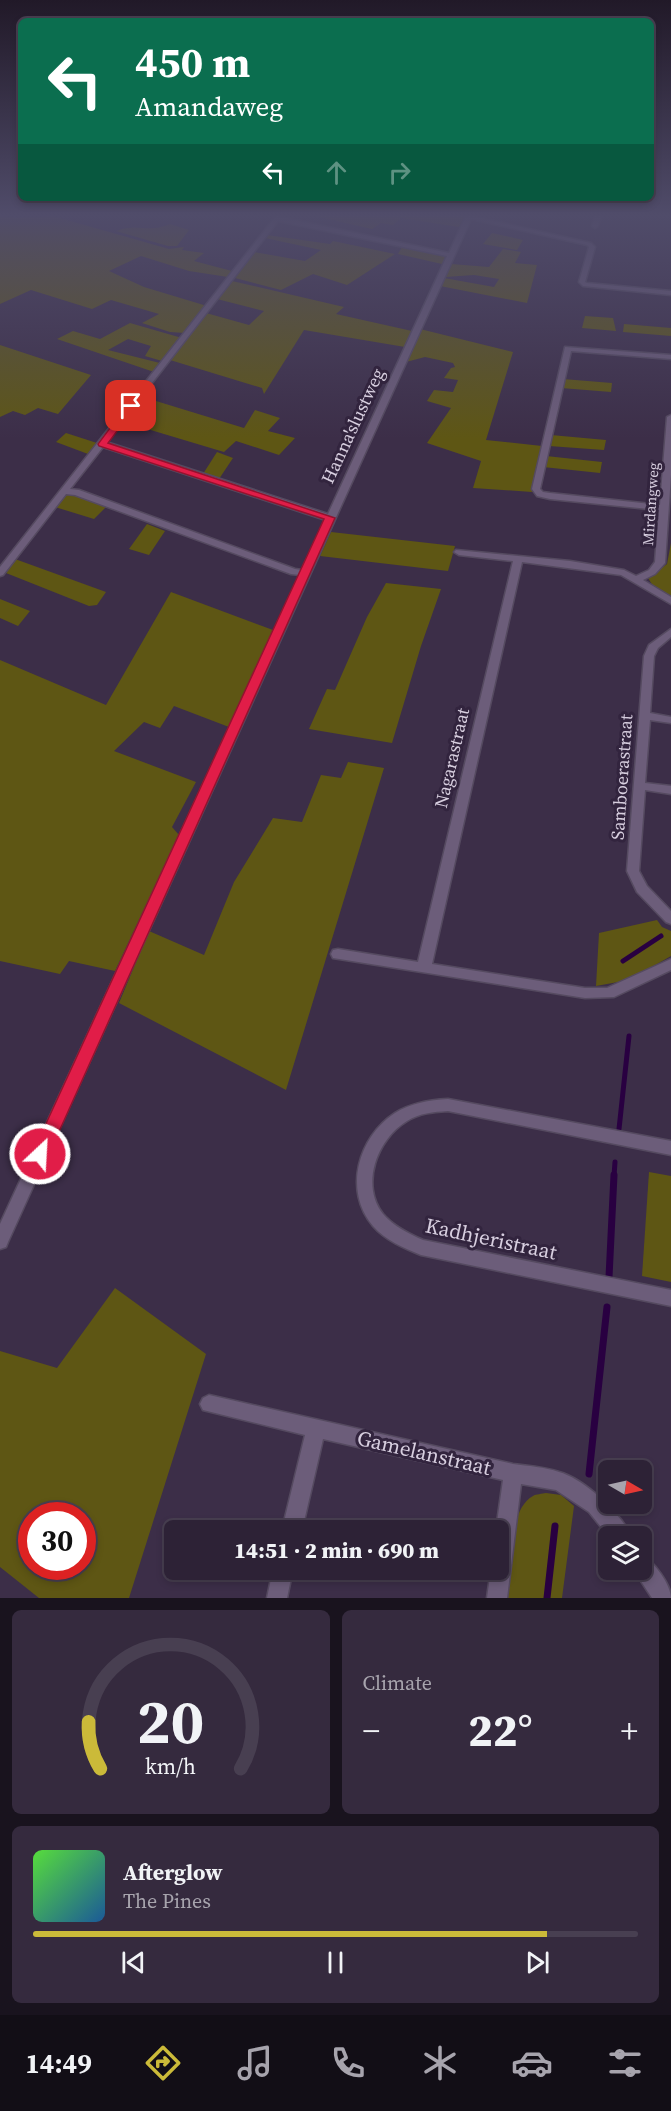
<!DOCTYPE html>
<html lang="en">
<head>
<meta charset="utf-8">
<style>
  :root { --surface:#2d2236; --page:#352a3e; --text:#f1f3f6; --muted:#a7a4ad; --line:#483f51; --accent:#cbba39 }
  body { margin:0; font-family:"Source Serif 4",serif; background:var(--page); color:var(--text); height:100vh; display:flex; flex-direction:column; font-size:22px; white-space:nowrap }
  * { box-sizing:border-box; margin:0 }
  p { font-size:20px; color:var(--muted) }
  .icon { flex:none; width:33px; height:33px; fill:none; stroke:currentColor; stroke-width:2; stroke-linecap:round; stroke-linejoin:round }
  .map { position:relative; height:1598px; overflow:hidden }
  .side { display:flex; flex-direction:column; gap:12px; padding:12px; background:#19131e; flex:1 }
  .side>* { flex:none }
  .guide { position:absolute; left:18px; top:18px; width:636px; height:183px; border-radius:9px; box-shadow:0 3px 9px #0003,0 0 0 2px var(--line); background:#0b6e4f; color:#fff; overflow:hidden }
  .needle { width:39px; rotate:99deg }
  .fabs { position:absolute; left:598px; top:1460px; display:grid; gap:12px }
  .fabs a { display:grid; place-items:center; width:54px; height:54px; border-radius:9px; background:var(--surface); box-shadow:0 3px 9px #0003,0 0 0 2px var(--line); font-size:30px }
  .speed { position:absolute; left:18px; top:1502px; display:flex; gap:12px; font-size:30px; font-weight:700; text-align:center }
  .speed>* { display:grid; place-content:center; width:78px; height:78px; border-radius:50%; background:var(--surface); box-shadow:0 3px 9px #0003,0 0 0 2px var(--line); line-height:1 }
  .speed .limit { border:9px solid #d22; background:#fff; color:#111 }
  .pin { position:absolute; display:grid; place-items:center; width:51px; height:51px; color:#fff; margin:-26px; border-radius:12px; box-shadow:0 3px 9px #0006 }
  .me { position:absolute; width:66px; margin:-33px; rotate:25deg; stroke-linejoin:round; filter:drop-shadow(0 0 4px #0008) }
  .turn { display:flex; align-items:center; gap:21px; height:126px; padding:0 18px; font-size:27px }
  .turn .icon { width:78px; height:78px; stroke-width:2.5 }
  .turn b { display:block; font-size:42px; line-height:51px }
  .lanes { display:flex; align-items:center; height:57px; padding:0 18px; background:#0003; justify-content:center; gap:30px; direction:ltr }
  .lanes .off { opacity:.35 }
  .big { font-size:45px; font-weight:800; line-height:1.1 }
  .side .tile { flex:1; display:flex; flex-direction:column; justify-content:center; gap:9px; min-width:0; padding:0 21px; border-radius:9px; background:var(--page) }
  .side .dial { align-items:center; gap:0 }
  .dial svg { height:156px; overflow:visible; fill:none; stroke:var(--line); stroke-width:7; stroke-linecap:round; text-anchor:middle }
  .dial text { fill:var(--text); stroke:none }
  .song { display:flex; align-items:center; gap:18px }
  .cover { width:72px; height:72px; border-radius:9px; background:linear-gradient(135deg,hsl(110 70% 55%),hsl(210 70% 35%)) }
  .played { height:6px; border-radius:3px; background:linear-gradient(90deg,var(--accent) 85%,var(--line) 85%) }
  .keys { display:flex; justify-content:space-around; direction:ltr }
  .heat { display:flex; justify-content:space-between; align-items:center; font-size:33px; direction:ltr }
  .side .tiles { flex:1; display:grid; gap:12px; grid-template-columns:1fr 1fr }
  .tile:last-child { grid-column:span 2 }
  .trip { position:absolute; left:164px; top:1520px; width:345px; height:60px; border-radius:9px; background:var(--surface); box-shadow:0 3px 9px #0003,0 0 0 2px var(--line); font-weight:800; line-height:60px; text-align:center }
  .tabs { display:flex; height:96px; justify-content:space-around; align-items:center; background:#120e16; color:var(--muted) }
  .tabs .icon { width:42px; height:42px }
  .tabs .active { color:var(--accent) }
  .tabs b { font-size:27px; color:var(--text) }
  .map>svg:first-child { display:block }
</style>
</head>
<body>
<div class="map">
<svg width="671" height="1598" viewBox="0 0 671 1598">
  <rect width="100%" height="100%" fill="#3c2e48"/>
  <!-- green -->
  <g fill="#5e5614" fill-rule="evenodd">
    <path d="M0,216L17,218L53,216L169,249L184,247L182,250L204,253L194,261L232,271L228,277L189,271L141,256L109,271L144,287L207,306L185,333L170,332L142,323L159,314L111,300L92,309L31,290L0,304Z"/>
    <path d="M315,216H465L459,227L401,218L393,225L381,223L372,229Z"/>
    <path d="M170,224L189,230L177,246H168L116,231C140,222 145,234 170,224Z"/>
    <path d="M492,233L523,240L517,250L483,244Z"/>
    <path d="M267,235L330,244L333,241L395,254L347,285L313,274L281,290L235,278L254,252L305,261L321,250L265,238Z"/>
    <path d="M402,247L446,256L442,264L398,254Z"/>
    <path d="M503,249L521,252L515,263L537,265L527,303L440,286L444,278L494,287L499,279L474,275L445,277L451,264L489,267Z"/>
    <path d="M232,281L344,307L336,314L412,331L405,347L304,330L264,394L262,388L170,360L206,313L249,325L264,311L217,299Z"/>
    <path d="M585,316L613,318L616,331L582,328Z"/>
    <path d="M130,323L182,338L162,361L145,356L151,346L128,339L108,350L160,363L154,372L57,339L73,331L100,339Z"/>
    <path d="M624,324L671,328V336L623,332Z"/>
    <path d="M420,329L513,352L486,440L542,446L532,492L473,488L481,461L427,443L451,408L427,401L434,390L453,392L458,380L444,378L451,368L455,367L453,363L425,357L406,362Z"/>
    <path d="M0,345L91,375L58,414L38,408L25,415L13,411L0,417Z"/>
    <path d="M563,379L612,383L611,392L561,388Z"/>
    <path d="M143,397L244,428L255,410L280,418L268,431L295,438L279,455L236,441L224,452L124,422Z"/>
    <path d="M66,433L97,443L88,454L56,442Z"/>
    <path d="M551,435L606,440L604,450L549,446Z"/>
    <path d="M217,452L233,458L219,479L203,474Z"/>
    <path d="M546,456L602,462L600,473L543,467Z"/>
    <path d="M66,494L77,495L107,506L94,519L55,507Z"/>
    <path d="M147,524L165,531L149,555L129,549Z"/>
    <path d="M331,532L455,546L448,571L320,556Z"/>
    <path d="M671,543V597L653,586L648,578L667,564Z"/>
    <path d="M15,559L106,592L97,605L89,606L6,573Z"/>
    <path d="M386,583L441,589L421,646L392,743L309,729L327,689L335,690L367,617Z"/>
    <path d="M171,592L273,630L229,727L174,706L160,728L144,722L114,751L196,782L172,827L179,835L115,971L69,961L60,974L0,961V660L106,705Z"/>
    <path d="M0,599L30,611L18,626L0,618Z"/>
    <path d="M348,762L384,768L286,1090L119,1003L149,931L204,955L234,882L273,818L302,822L321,775L341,778Z"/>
    <path d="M657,920L662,927L671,931V956L629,980L596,986L599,933Z"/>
    <path d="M649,1172L671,1176V1282L642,1276Z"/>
    <path d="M115,1288L206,1354L129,1598H39L0,1567V1351L57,1368ZM32,1515H82V1566H32Z"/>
    <path d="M546,1493L561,1495L574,1506L562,1598H506C508,1573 508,1509 533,1496C536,1494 542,1494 546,1493Z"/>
  </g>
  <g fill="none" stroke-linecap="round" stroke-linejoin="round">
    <!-- stream-far1 -->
    <g stroke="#290041" stroke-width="5">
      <path d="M623,961L661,936"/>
      <path d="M619,1129L629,1036"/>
      <path d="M614,1176L615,1162"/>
    </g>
    <!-- stream -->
    <g stroke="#290041" stroke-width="7">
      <path d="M609,1277L614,1175"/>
      <path d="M589,1474L607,1307"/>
      <path d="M547,1598L555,1526"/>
    </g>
    <!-- minor casing -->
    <g stroke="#554a60" stroke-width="3">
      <g id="minor">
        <path d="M276,216L449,253L466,216H472L591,243L595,247L585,282L587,283L671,291V295L583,286L579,282L589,247L587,245L471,219L8,1242L6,1247L0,1249V1224L300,575L291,574L75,495L66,494L3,575L0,576V567ZM278,221L447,256L328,514L106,442ZM103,447L326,520L302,570L295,569L79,490L70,489Z"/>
        <path d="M595,216H601L598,226L595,228L592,226Z"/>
        <path d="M565,347L671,355V359L571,351L540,489L543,492L550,493L660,505L667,417L671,415V475L665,563L655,574L643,580L671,597V604L621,575L522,562L432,964L585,988H607L671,959V970L614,997L585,998L333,958L331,954L333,950L338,949L418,962L513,561L459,555L454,552L456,550L570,561L624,570L636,576L649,570L655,562L659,510L550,499L537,496L532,489Z"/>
        <path d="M671,629V637L658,648L654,656L650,713L671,717V723L650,720L645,783L671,786V794L645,790L639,871L647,886L671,911V924L666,922L637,892L627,871L644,656L649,645Z"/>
        <path d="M448,1099L671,1141V1155L448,1111C433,1112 420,1113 407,1121C377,1139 360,1185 383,1214C393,1226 409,1234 423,1240L671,1290V1306L421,1255C404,1248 385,1240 373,1226C343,1191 358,1137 395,1113C411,1103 429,1100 448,1099Z"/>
        <path d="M209,1395L513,1464C528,1466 545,1467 559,1472C584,1479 621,1513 631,1536L609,1537L589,1512L556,1490L521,1484L507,1598H487L491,1569H498V1530H496L503,1480L323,1439L302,1530H282L305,1435L203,1410L200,1404L203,1398Z"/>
        <path d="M642,1556C654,1561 671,1585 671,1598H652L633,1569H642Z"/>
        <path d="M273,1569H293L287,1598H267Z"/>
      </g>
    </g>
    <!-- minor -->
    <use href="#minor" fill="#6c5d7a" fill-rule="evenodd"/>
  </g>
  <!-- sky -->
  <linearGradient id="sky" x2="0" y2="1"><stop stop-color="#211928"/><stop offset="0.49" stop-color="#504c6a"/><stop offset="1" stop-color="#504c6a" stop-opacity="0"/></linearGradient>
  <rect width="671" height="439" fill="url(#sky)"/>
  <!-- route -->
  <path fill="#e11d48" stroke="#92132f" stroke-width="1.5" d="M128,404L136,406L108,443L335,518L49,1154L47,1160L40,1162L34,1160L32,1154L324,519L99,446L98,444Z"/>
  <g text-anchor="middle" stroke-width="6" stroke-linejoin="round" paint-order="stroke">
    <!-- far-street labels -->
    <g font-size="15" fill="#d7cedf" stroke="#32243e">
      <text transform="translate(651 504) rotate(-86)" y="5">Mirdangweg</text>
    </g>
    <!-- street labels -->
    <g font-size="18" fill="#d7cedf" stroke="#32243e">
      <text transform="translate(353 426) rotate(-65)" y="6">Hanna'slustweg</text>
      <text transform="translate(452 758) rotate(-77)" y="6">Nagarastraat</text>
      <text transform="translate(622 777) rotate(-86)" y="6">Samboerastraat</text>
    </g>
    <!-- near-street labels -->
    <g font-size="21" fill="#d7cedf" stroke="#32243e">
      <text transform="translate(491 1239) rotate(12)" y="7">Kadhjeristraat</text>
      <text transform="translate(424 1453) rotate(13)" y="7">Gamelanstraat</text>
    </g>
  </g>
</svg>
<div class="fabs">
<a><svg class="needle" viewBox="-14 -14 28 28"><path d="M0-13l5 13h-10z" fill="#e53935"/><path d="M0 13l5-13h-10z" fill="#a7a4ad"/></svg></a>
<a><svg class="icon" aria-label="layers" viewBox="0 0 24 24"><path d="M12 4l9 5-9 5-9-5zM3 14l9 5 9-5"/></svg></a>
</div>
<div class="speed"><div class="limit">30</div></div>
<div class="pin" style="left:131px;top:406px;background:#d93025"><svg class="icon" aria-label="arrive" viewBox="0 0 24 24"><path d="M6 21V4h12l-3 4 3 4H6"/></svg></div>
<svg class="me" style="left:40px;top:1154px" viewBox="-20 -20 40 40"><circle r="17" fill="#e11d48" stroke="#fff" stroke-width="3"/><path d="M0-11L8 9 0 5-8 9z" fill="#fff"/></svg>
<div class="trip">14:51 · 2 min · 690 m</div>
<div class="guide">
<div class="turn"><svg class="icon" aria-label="left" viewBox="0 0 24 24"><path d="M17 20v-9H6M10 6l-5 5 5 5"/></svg><div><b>450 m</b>Amandaweg</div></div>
<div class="lanes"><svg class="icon" aria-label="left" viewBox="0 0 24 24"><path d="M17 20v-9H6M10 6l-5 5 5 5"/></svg><svg class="icon off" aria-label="ahead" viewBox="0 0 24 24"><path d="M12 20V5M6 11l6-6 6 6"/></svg><svg class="icon off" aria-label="right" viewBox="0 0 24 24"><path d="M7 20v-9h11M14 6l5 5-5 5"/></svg></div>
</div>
</div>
<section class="side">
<div class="tiles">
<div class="tile dial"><svg viewBox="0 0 100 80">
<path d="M14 69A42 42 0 1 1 86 69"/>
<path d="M14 69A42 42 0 0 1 8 45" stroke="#cbba39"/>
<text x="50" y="56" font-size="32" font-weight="700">20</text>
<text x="50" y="72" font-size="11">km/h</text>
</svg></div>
<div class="tile"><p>Climate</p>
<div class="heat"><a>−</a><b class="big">22°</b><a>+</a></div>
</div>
<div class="tile">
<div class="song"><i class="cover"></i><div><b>Afterglow</b><p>The Pines</p></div></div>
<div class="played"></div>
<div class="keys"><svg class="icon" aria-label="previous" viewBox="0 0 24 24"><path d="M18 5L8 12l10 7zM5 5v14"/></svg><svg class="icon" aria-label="pause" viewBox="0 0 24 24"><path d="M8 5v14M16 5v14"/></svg><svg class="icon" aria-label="next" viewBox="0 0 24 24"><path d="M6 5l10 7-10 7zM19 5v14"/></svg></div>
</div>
</div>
</section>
<nav class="tabs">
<b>14:49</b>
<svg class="icon active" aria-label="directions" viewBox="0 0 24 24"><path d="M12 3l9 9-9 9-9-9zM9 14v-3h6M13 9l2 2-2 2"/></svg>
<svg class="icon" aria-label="music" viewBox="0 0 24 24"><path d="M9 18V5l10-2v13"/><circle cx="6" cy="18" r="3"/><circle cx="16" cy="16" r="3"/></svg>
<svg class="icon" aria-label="phone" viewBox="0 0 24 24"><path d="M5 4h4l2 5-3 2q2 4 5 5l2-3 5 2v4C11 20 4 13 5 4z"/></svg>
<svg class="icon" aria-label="climate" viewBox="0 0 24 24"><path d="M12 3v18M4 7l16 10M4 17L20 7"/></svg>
<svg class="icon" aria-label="car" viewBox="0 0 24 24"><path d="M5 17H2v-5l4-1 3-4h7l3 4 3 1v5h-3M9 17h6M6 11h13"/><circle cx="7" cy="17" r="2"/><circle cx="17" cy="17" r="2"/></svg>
<svg class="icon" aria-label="filters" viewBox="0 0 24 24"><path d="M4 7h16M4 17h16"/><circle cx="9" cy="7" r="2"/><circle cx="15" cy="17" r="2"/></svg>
</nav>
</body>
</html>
